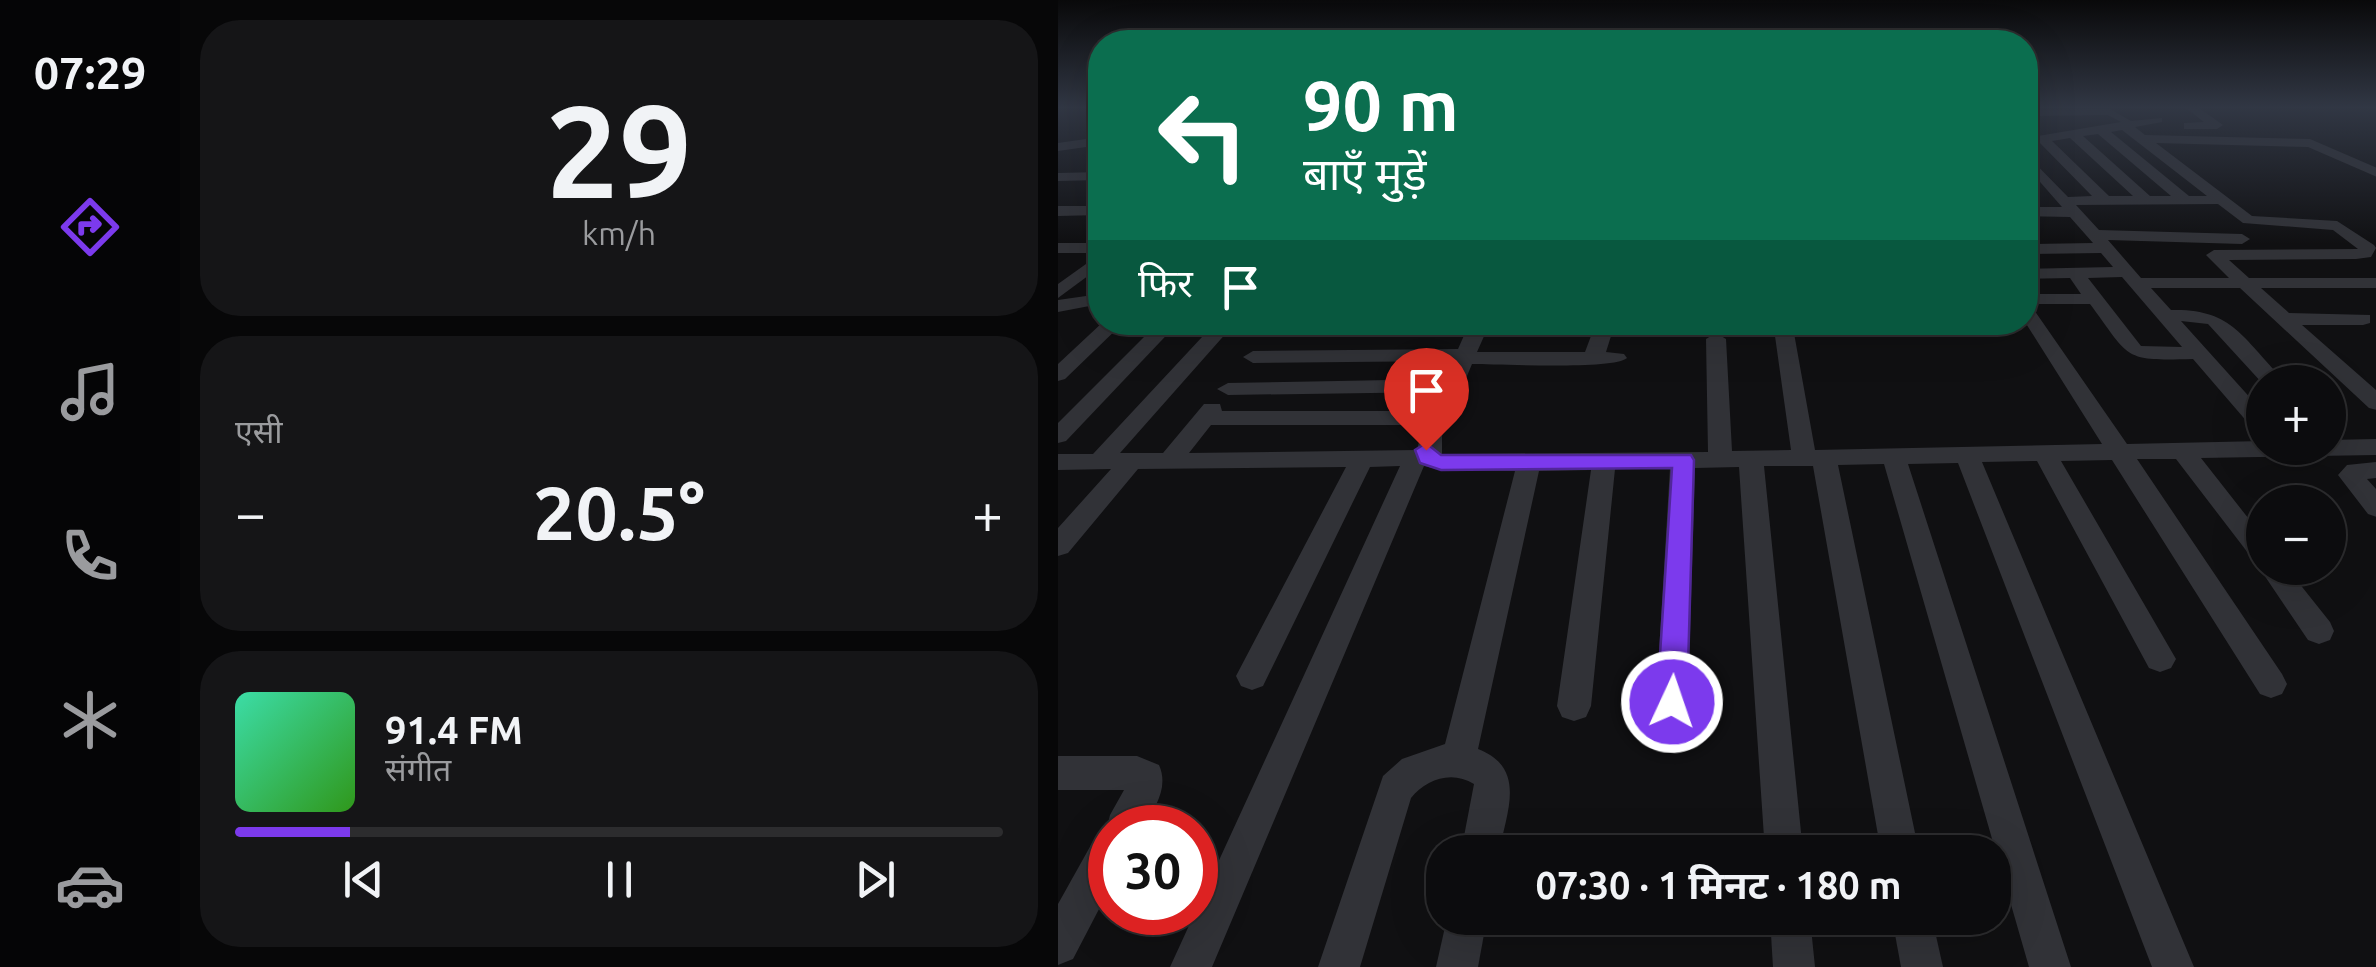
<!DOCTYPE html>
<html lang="hi">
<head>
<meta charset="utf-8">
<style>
  :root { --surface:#0c0c0e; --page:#151517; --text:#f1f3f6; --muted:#9a9b9e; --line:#2c2c2e; --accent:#7c3aed }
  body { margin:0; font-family:Ubuntu,"Noto Sans Devanagari",sans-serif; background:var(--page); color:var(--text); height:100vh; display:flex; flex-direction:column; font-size:38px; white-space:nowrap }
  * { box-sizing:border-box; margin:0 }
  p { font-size:32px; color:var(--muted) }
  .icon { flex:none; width:55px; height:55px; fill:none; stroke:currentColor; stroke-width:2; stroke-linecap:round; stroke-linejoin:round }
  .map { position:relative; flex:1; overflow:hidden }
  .details { display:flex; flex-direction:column; gap:20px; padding:20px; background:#070708; width:878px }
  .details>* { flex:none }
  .banner { position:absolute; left:30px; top:30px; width:950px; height:305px; border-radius:40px; box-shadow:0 10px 40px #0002,0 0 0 2px var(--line); background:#0b6e4f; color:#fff; overflow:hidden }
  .tools { position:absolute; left:1188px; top:365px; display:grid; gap:20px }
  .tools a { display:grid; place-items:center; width:100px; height:100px; border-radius:50%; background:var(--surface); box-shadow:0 10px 40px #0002,0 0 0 2px var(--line); font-size:50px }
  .speed { position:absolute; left:30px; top:805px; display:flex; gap:20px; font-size:50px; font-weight:700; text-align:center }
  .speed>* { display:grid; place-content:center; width:130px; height:130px; border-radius:50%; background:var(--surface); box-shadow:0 10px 40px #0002,0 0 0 2px var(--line); line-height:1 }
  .speed .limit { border:15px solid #d22; background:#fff; color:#111 }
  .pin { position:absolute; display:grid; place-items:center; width:85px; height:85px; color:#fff; margin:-102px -42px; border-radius:50% 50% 50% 0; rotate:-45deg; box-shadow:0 0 10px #0007 }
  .pin .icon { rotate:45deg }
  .me { position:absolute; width:110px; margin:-55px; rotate:3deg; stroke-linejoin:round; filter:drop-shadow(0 0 8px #0008) }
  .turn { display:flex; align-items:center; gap:35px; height:210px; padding:0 50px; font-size:45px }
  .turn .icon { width:130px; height:130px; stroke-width:2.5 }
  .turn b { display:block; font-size:70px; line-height:85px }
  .then { display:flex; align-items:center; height:95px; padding:0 50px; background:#0003; gap:20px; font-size:38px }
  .big { font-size:75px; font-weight:700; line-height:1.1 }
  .details .tile { flex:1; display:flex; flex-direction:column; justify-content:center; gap:15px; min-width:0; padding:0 35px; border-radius:40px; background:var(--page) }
  .details .dial { align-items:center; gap:0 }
  .dial b { font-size:130px; line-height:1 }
  .song { display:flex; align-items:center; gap:30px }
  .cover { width:120px; height:120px; border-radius:15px; background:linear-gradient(135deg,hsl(160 70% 55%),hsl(110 70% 35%)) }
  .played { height:10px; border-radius:5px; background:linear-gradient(90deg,var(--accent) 15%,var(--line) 15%) }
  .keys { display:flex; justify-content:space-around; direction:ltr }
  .heat { display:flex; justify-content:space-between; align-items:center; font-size:55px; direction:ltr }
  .trip { position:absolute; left:368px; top:835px; width:585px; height:100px; border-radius:40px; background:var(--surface); box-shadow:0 10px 40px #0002,0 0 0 2px var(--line); font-weight:700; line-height:100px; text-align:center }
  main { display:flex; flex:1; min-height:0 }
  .menu { display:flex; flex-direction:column; width:180px; justify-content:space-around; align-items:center; background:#050506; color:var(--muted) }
  .menu .icon { width:70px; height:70px }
  .menu .current { color:var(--accent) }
  .menu b { font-size:45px; color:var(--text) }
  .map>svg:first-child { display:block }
</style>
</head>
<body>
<main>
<nav class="menu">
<b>07:29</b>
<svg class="icon current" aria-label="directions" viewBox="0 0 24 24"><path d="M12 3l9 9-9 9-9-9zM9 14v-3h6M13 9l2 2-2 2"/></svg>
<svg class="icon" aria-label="music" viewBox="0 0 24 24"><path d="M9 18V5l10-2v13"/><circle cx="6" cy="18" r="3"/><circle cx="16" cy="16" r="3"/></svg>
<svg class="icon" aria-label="phone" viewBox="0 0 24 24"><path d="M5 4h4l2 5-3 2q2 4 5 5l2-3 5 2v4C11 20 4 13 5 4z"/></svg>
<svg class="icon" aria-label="climate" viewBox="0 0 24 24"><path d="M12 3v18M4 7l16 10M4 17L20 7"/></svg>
<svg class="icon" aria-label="car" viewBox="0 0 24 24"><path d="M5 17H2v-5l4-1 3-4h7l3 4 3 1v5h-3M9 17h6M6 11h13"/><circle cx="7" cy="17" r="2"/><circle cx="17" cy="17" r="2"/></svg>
</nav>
<section class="details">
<div class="tile dial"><b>29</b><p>km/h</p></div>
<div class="tile"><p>एसी</p>
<div class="heat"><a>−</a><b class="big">20.5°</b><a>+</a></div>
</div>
<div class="tile">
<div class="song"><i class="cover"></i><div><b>91.4 FM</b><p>संगीत</p></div></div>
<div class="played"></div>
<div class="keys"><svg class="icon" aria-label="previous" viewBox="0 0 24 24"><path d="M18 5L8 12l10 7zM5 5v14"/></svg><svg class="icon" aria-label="pause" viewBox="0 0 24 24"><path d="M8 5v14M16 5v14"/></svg><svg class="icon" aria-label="next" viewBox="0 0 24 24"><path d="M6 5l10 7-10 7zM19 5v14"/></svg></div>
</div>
</section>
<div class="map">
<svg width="1319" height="967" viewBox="0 0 1319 967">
  <rect width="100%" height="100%" fill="#101012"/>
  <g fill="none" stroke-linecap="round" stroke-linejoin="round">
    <!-- minor -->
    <g fill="#313237" fill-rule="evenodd">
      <path d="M1128,108H1141L1165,125L1159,129H1126V123L1146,122Z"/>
      <path d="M1052,109L1073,121L1104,118V122L1077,127L1087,135L1252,139L1319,168V177L1250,147L1098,143L1194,216L1279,221L1316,245L1318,248L1313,257L1298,259L1171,260L1191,278H1319V288H1203L1231,313L1312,315V323L1305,325H1244L1319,391V410L1311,408L1182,288H1093L1113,310C1173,308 1184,337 1223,377L1225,382L1205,384L1150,324L1123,321L1205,412V433L1197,431L1135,359C1064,361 1073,359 1032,304H972L1069,444L1205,441V448H1270V440L1319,439V455L1143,458L1205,537V568H1229L1272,622L1276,631L1272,640L1261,644L1250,640L1200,566L1118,459H1079L1224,674L1229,684L1224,694L1213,698L1202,694L1054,460L1003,461L1118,659L1113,668L1102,672L1091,668L979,461L924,462L1136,967H1094L900,463L850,464L1013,967H971L826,464L780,465L861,852H823L755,466H706L745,852H707L681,467L637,468L630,702L626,712L614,717L602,712L598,702L612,468L557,469L533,706L528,717L516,721L504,717L499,706L533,470L481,471L420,749C469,768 449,811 441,852H403L416,784C394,770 368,779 353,798L302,967H260L325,776L344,759L387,744L457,471L383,470L366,466L154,967H112L342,466L312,467L205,686L194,690L183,686L178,676L288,467L80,469L10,553L0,556V528L53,469L0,470V454H35L158,322H178L62,453H105L146,404H162L164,411H372L381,392L170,395L159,389L170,383L387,379L395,361L195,363L185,357L195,351L400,349L408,331L219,333L209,327L214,322L540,324L547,326L553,336L548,352L566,354L569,358C556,370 440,364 414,364L384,436V454L650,452L648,339L658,333L668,339L674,451L733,450L715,322H734L757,450L1044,444L967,322L968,294H1023L1012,278L968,279V269L1055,267L1043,253L968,254V244L1035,243L1012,217L968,216V207H1004L968,166V154L1010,197L1034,196L982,143L968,146V138L1063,122L1050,115L968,116V110ZM1064,130L1149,196H1131L1053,132ZM1040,134L1113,196H1092L1025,136ZM1012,138L1075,196H1051L994,141ZM1160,204L1185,223L1275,230L1300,249L1156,250L1148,255L1171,278H1083L1050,240L1184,244L1192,239L1184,234L1041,230L1018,205ZM1064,277L1124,347L1083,346L1030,278ZM427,334L533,336L527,352H419ZM153,425H365L359,450L131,453Z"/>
      <path d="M42,137V145L0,151V143Z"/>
      <path d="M42,172V180L0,181V173Z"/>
      <path d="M0,206H42V215L0,216Z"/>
      <rect x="0" y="243" width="42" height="10"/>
      <path d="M42,254V267L0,298V284Z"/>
      <path d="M42,294V304L0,312V300Z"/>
      <path d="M45,322H66L7,379L0,381V364Z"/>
      <path d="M101,322H121L8,441L0,443V423Z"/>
      <path d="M1319,462V478L1309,479L1319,490V517L1310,514L1280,475L1289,465Z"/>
      <path d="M0,756H79L101,765C111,788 97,806 86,828H52V888L15,959L0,965V904L38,836L48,832L52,815L66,790H0Z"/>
      <path d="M389,918H429L420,967H378Z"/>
      <path d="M712,918H752L757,967H715Z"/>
      <path d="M834,918H874L885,967H843Z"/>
    </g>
  </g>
  <!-- sky -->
  <linearGradient id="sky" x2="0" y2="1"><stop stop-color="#09090a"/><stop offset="0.44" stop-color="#313744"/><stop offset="1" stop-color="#313744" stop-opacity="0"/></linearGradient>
  <rect width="1319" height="244" fill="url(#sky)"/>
  <!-- route -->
  <path fill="#7c3aed" stroke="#51269a" stroke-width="2.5" d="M368,443L383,455H633L636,460L629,702L624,711L614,715L603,711L599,702L614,468L383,470L362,463L357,450Z"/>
</svg>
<div class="tools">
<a>+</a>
<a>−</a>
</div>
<div class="speed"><div class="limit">30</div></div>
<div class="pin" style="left:368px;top:450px;background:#d93025"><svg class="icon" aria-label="arrive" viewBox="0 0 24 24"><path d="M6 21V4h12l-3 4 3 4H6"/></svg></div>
<svg class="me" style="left:614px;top:702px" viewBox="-20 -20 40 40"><circle r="17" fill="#7c3aed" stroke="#fff" stroke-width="3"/><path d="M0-11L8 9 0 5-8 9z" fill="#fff"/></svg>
<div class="trip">07:30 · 1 मिनट · 180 m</div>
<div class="banner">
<div class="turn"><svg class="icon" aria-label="left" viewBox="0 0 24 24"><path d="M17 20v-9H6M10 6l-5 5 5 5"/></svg><div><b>90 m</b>बाएँ मुड़ें</div></div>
<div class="then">फिर<svg class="icon" aria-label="arrive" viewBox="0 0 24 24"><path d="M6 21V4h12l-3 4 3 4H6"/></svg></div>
</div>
</div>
</main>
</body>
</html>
